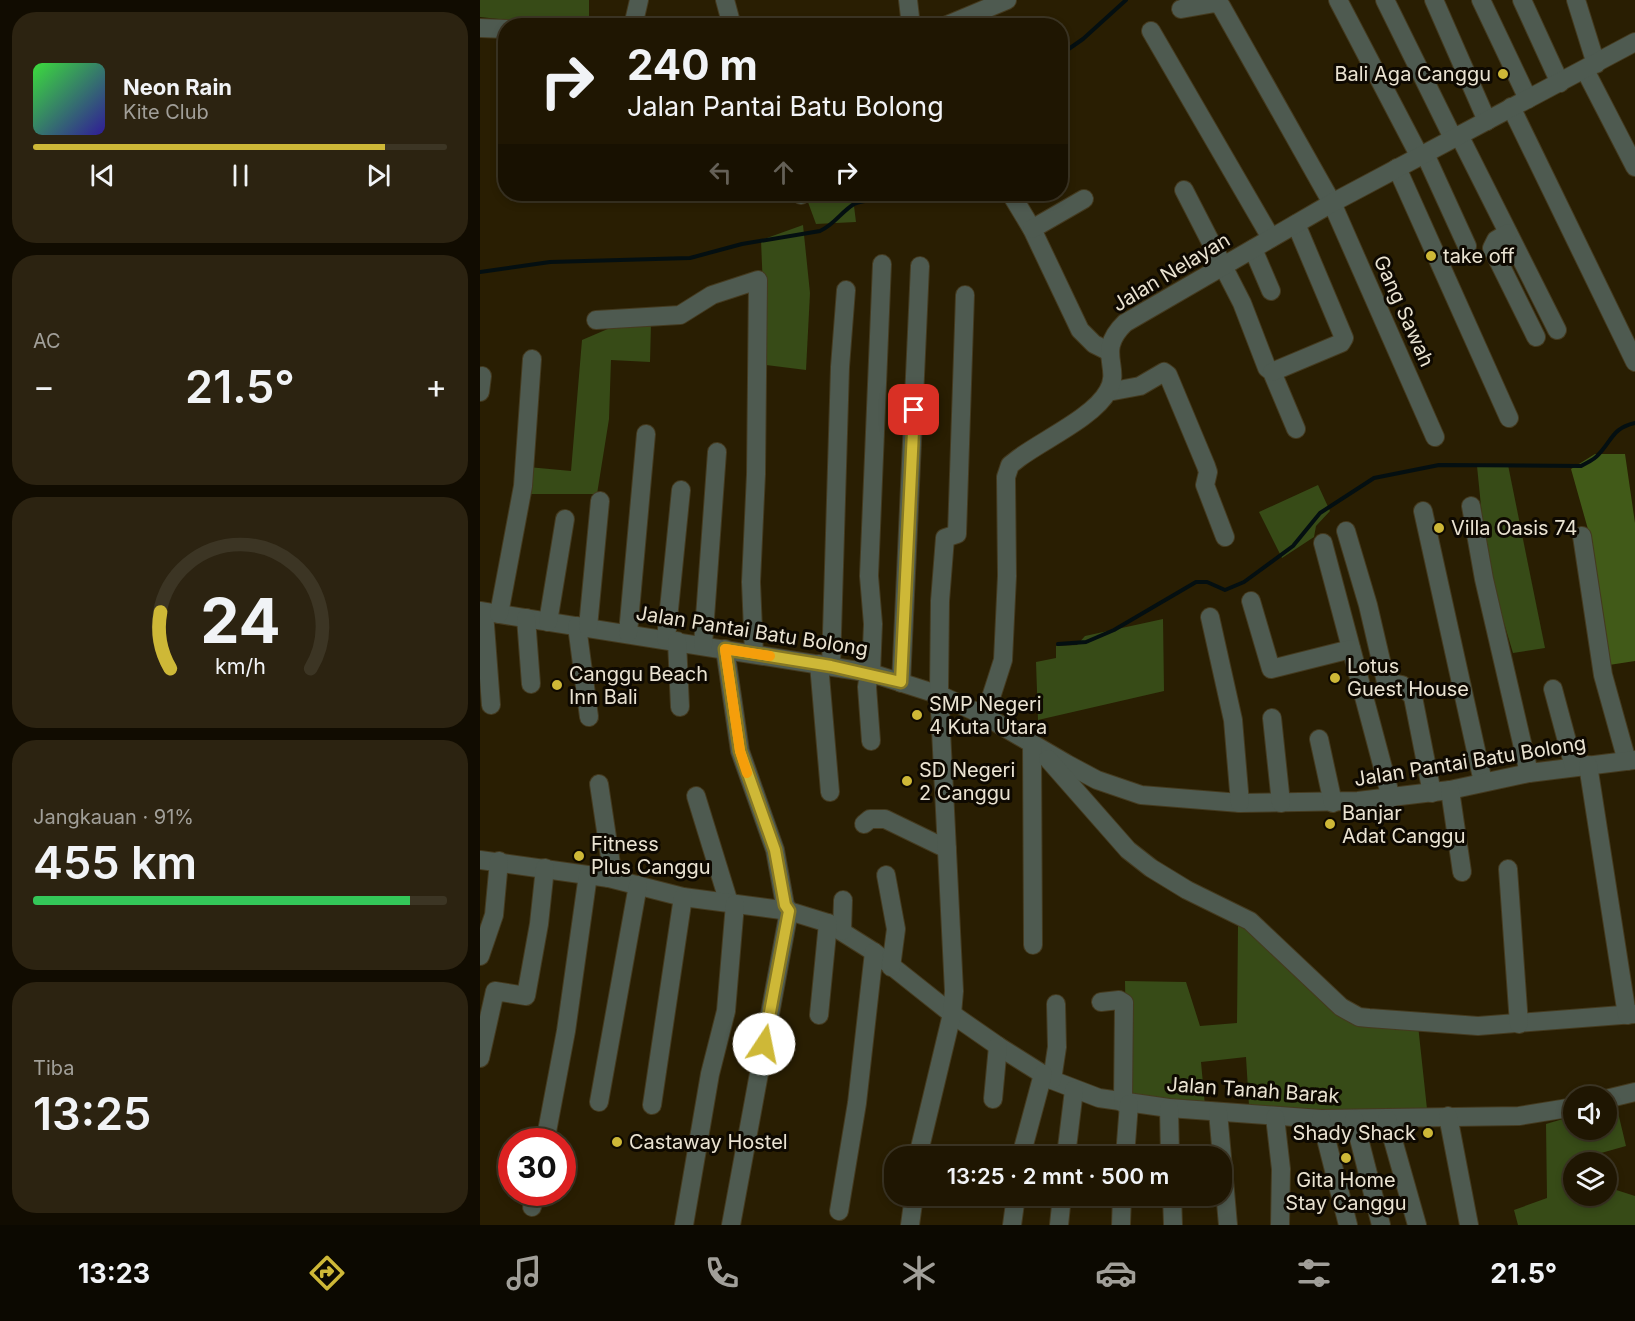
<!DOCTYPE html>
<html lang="id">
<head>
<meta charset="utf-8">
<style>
  :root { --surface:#1f1602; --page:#2c2311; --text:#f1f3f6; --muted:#a19f99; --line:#3c3524; --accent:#ceb837 }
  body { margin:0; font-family:Inter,sans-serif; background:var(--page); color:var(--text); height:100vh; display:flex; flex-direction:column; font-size:22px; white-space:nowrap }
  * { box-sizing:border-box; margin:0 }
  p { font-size:20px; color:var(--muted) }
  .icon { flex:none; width:33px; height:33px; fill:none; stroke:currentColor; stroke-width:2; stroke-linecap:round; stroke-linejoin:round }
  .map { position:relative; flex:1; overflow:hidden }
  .details { display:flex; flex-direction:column; gap:12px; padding:12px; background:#110c01; width:480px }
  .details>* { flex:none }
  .guide { position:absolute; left:18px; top:18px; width:570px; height:183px; border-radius:24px; box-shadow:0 3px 9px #0003,0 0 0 2px var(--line); background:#1f1602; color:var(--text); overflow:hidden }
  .buttons { position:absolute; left:1083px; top:1086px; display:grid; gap:12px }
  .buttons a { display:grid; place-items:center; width:54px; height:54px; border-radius:50%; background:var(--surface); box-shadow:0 3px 9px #0003,0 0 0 2px var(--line); font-size:30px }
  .speed { position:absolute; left:18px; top:1128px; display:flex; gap:12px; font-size:30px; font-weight:700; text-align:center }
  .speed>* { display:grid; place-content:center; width:78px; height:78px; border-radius:50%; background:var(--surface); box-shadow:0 3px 9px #0003,0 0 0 2px var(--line); line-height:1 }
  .speed .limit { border:9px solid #d22; background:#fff; color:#111 }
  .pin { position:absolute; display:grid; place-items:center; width:51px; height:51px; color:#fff; margin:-26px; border-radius:12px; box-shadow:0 3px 9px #0006 }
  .me { position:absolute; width:66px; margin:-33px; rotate:11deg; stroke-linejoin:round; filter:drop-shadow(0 0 4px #0008) }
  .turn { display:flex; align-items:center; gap:21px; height:126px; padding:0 30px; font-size:27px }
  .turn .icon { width:78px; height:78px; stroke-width:2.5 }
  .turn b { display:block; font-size:42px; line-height:51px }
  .lanes { display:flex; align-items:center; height:57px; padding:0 30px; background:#0003; justify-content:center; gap:30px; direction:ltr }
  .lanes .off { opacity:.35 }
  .big { font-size:45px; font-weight:600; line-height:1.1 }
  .details .tile { flex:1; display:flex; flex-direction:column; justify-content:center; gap:9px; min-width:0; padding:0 21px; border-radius:24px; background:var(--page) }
  .details .dial { align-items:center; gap:0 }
  .dial svg { height:156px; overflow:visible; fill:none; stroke:var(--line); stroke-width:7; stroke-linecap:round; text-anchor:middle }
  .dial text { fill:var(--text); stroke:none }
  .song { display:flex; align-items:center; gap:18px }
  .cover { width:72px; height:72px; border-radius:9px; background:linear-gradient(135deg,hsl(120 70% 55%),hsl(250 70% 35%)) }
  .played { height:6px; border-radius:3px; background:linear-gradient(90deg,var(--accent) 85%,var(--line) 85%) }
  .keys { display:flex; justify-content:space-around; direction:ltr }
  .heat { display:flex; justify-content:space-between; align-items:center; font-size:33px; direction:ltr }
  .charge { height:9px; border-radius:4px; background:linear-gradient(90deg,#34c759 91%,var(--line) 0) }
  .trip { position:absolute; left:404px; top:1146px; width:348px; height:60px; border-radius:24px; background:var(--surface); box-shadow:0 3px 9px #0003,0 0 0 2px var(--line); font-weight:600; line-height:60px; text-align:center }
  .menu { display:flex; height:96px; justify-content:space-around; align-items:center; background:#0c0901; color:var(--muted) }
  .menu .icon { width:42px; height:42px }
  .menu .current { color:var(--accent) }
  .menu b { font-size:27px; color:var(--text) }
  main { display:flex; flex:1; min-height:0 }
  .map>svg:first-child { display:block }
</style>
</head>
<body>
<main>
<section class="details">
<div class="tile">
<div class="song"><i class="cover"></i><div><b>Neon Rain</b><p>Kite Club</p></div></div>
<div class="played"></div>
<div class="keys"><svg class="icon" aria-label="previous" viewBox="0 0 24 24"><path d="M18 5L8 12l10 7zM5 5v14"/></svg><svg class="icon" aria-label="pause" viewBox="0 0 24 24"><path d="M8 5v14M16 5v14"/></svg><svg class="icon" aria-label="next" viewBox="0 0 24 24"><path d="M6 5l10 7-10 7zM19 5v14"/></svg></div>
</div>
<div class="tile"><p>AC</p>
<div class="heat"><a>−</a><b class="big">21.5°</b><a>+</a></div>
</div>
<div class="tile dial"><svg viewBox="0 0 100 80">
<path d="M14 69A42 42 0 1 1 86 69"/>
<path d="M14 69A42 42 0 0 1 9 40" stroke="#ceb837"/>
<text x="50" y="56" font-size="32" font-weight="700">24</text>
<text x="50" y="72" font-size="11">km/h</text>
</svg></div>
<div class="tile"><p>Jangkauan · 91%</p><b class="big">455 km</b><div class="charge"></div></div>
<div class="tile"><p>Tiba</p><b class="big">13:25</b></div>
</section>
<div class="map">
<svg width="1155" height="1225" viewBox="0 0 1155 1225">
  <rect width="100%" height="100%" fill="#291e02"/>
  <!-- green -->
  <g fill="#374b17">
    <path d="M0,0H109V25H74L0,17Z"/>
    <path d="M325,194H408L409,196L384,194L374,206L376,222L336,224Z"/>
    <path d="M323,225L330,293L326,370L286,365L281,240Z"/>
    <path d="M171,323L170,362L131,360L129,419L117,494H44L48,467L91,471L102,340L137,325Z"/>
    <path d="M1028,465L1065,648L1033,653L1007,566L997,466Z"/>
    <path d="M838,485L850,511L836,526L834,537L802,558L779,512Z"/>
    <path d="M683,619L684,691L558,720L556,662L576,658V646L597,645L605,636Z"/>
    <path d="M768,925L869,1022L938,1025L947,1109L863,1114L769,1106L766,1057L721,1062L725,1106L647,1098L645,981L706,982L720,1026L757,1023L758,926Z"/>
    <path d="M1136,1104L1146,1146L1114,1155L1116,1162H1094V1196H1126L1127,1187L1155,1196V1225H1038L1034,1210L1067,1198L1066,1124L1093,1116L1094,1130H1126L1127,1106Z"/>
  </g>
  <!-- forest -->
  <path fill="#415a18" d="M1115,454H1145L1155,523V661L1129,665L1111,540L1091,469Z"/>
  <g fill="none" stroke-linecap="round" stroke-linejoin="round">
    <!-- stream -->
    <g stroke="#040f11" stroke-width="4">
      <path d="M580,55L603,39L646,0"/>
      <path d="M0,272L70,262L210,258L262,244L340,231C354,225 361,212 374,204C390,196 415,204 436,194"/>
      <path d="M578,644L606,642L634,630L716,582H727L745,590L764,582L813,546L840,513L894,478L959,465L1101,466C1106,463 1114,460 1118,455C1132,441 1132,428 1155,423"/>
    </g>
    <!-- minor casing -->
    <g stroke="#443a1f" stroke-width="20">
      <g id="minor">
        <path d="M245,0L252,26"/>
        <path d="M428,0L431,26"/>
        <path d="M858,0L940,157"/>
        <path d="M905,0L973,138"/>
        <path d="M954,0L1007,121"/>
        <path d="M1001,0L1048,99"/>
        <path d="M1042,0L1080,83"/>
        <path d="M1096,0L1116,64"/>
        <path d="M701,9L735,3L741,6L852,203L955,437"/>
        <path d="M153,26L159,0"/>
        <path d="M465,26L527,0"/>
        <path d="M0,28L26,29"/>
        <path d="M671,31L791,238"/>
        <path d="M1105,70L1155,167"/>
        <path d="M1031,107L1155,362"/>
        <path d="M979,135L1077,330"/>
        <path d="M945,154L987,246"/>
        <path d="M917,168L1029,418"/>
        <path d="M704,190L762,303L787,368L792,372L816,429"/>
        <path d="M321,194V195"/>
        <path d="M531,194L552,229L600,330L614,344L628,351"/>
        <path d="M552,229L604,199"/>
        <path d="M1028,233L1016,240L1012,248L1056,337"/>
        <path d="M773,249L791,291"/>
        <path d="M116,320L200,315L232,295L278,280L276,474L271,582L274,654"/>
        <path d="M792,372L861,343L864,338L816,224"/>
        <path d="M0,392L2,376"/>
        <path d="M628,392L660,386L684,372L688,375L726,466L728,472L725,485L745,537"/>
        <path d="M991,506L1004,579L1049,773"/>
        <path d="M943,511L1003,782"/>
        <path d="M866,531L888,605L906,682L922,685L933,697L952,793"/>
        <path d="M1102,536L1123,675L1147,761"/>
        <path d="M843,543L911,798"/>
        <path d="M771,601L791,669L871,649"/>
        <path d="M0,611L391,673L460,695L505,716L587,764L617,780L661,795L760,803L878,801L970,790L1049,773L1155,760"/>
        <path d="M4,612L11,705"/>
        <path d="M19,614L43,486L52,359"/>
        <path d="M730,617L753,720L760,803"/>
        <path d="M46,618L51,684"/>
        <path d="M68,622L85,519"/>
        <path d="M97,626L109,717"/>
        <path d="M108,627L120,501"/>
        <path d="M148,633L166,434"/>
        <path d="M186,639L201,490"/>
        <path d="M197,641L200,707"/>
        <path d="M223,645L237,452"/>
        <path d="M245,649L260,751L295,850L305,905L309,911L251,1225"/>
        <path d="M339,664L350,792"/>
        <path d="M351,666L360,367L366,290"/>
        <path d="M389,673L387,687L391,741"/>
        <path d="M391,673L393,624L389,576L402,264"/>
        <path d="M421,683L440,266"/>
        <path d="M1073,689L1094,767"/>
        <path d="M505,716L523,660L527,576L526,477L530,465L539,458C563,440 614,417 628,391C642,367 615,352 645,323L852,203L1155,42"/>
        <path d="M792,718L801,803"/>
        <path d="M839,739L853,803"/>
        <path d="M552,744L553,945"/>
        <path d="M568,759L648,850L671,868L707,890L770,921L861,1007L879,1017L889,1018L998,1026L1155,1014"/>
        <path d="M1108,765L1147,1015"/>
        <path d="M119,784L131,864L129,878"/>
        <path d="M970,790L982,872"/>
        <path d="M216,796L249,903"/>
        <path d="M384,824L390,819H405L467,849"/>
        <path d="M0,860L129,878L203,897L309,911L348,923L394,952L472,1014L518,1046L572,1080L619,1098L689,1108L841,1119L1039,1116L1094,1107"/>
        <path d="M1028,869L1039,1024"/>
        <path d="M406,875L416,929L411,967"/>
        <path d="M362,931L363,900"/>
        <path d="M0,956L14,915L19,861"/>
        <path d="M621,1002L639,1000L644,1003L643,1103"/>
        <path d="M339,1015L348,923"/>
        <path d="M0,1058L15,991L46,996L59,924L65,868"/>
        <path d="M572,1080L577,1047L576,1004"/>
        <path d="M513,1099L518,1046"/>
        <path d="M1126,1099L1155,1092"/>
        <path d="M119,1102L158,885"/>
        <path d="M172,1105L203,897"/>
        <path d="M689,1108L690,1156"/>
        <path d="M738,1112L748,1225"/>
        <path d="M968,1116L989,1225"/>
        <path d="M795,1117L801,1169L800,1225"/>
        <path d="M841,1119L868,1225"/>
        <path d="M874,1119L901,1225"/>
        <path d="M907,1119L937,1225"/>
        <path d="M65,1142L86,1031L108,875"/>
        <path d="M438,1156L472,1014L474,991L459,690L460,601L465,538L477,534L485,295"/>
        <path d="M541,1156L563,1074"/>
        <path d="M586,1156L594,1090"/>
        <path d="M645,1156L649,1104"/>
        <path d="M692,1196L693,1225"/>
        <path d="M52,1207L55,1192"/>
        <path d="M359,1211L377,1103L394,952"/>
        <path d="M204,1225L230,1074L246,1011L255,904"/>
        <path d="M430,1225L434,1196"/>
        <path d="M532,1225L536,1196"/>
        <path d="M579,1225L582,1196"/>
        <path d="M641,1225L642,1196"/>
      </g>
    </g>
    <!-- minor -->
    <use href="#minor" stroke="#4e5a50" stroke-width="18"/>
  </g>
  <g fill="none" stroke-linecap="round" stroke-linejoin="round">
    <!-- route casing -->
    <g stroke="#867824" stroke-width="15">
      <path id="route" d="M284,1044L309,911L305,905L295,850L260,751L245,649L351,666L421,682L434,410"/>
    </g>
    <!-- route -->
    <use href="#route" stroke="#ceb837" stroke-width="10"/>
    <!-- slow -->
    <path stroke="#f59e0b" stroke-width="10" d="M267,773L260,751L245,649L290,656"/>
  </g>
  <!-- markers -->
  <g fill="#ceb837" stroke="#0e0901" stroke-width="2">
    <circle cx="1023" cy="74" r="6"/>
    <circle cx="951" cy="256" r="6"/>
    <circle cx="959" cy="528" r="6"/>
    <circle cx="855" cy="678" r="6"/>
    <circle cx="77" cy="685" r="6"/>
    <circle cx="437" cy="715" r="6"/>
    <circle cx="427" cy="781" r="6"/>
    <circle cx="850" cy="824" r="6"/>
    <circle cx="99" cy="856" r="6"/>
    <circle cx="948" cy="1133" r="6"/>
    <circle cx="137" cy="1142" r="6"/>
    <circle cx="866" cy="1158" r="6"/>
  </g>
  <g text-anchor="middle" stroke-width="6" stroke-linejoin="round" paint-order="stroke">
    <!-- poi labels -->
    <g font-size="20" fill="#eae3d2" stroke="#0e0901" text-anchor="start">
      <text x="1011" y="81" text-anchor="end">Bali Aga Canggu</text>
      <text x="963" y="263">take off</text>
      <text x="971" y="535">Villa Oasis 74</text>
      <text x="867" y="673">Lotus<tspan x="867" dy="23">Guest House</tspan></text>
      <text x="89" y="681">Canggu Beach<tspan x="89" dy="23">Inn Bali</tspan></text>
      <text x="449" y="711">SMP Negeri<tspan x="449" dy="23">4 Kuta Utara</tspan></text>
      <text x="439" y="777">SD Negeri<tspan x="439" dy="23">2 Canggu</tspan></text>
      <text x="862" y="820">Banjar<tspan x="862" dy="23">Adat Canggu</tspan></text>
      <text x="111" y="851">Fitness<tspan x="111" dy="23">Plus Canggu</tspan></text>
      <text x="936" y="1140" text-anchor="end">Shady Shack</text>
      <text x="149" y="1149">Castaway Hostel</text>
      <text x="866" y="1187" text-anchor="middle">Gita Home<tspan x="866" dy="23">Stay Canggu</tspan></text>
    </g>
    <!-- street labels -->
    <g font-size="20" fill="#eae3d2" stroke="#0e0901">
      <text transform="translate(691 272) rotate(-31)" y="7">Jalan Nelayan</text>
      <text transform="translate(924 311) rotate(66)" y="7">Gang Sawah</text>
      <text transform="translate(272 631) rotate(9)" y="7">Jalan Pantai Batu Bolong</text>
      <text transform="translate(990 761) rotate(-9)" y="7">Jalan Pantai Batu Bolong</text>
      <text transform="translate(773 1090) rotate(4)" y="7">Jalan Tanah Barak</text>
    </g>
  </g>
</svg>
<div class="buttons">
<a><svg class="icon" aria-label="sound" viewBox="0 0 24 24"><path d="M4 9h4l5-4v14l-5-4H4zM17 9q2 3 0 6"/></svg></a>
<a><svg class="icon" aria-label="layers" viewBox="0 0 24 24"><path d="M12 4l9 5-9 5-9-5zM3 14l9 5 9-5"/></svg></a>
</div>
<div class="speed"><div class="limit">30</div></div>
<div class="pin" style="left:434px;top:410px;background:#d93025"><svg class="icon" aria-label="arrive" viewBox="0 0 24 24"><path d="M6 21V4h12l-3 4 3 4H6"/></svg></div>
<svg class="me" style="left:284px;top:1044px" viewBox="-20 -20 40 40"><circle r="19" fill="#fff"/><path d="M0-13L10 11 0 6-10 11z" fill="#ceb837"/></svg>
<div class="trip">13:25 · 2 mnt · 500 m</div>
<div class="guide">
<div class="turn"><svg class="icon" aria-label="right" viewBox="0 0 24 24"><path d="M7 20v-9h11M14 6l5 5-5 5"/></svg><div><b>240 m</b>Jalan Pantai Batu Bolong</div></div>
<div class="lanes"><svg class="icon off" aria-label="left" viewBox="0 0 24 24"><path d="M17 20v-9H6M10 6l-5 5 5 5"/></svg><svg class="icon off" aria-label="ahead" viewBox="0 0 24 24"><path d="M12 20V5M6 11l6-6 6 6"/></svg><svg class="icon" aria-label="right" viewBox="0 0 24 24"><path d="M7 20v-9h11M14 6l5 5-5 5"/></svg></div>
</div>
</div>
</main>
<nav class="menu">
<b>13:23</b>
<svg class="icon current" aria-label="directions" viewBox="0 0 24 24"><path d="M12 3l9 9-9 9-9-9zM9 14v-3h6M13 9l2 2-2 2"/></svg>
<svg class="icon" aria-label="music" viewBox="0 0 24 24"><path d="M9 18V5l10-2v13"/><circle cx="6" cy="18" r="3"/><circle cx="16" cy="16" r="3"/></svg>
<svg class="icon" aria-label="phone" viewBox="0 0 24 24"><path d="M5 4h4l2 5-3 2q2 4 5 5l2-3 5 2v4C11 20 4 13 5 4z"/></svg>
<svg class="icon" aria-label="climate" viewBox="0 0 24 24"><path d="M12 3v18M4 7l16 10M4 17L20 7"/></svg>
<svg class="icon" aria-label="car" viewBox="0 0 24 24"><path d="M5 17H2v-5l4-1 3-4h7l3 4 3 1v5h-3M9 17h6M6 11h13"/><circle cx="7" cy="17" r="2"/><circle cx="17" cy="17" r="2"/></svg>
<svg class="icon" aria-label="filters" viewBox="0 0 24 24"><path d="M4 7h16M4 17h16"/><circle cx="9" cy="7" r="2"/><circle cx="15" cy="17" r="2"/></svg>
<b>21.5°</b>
</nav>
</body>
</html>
